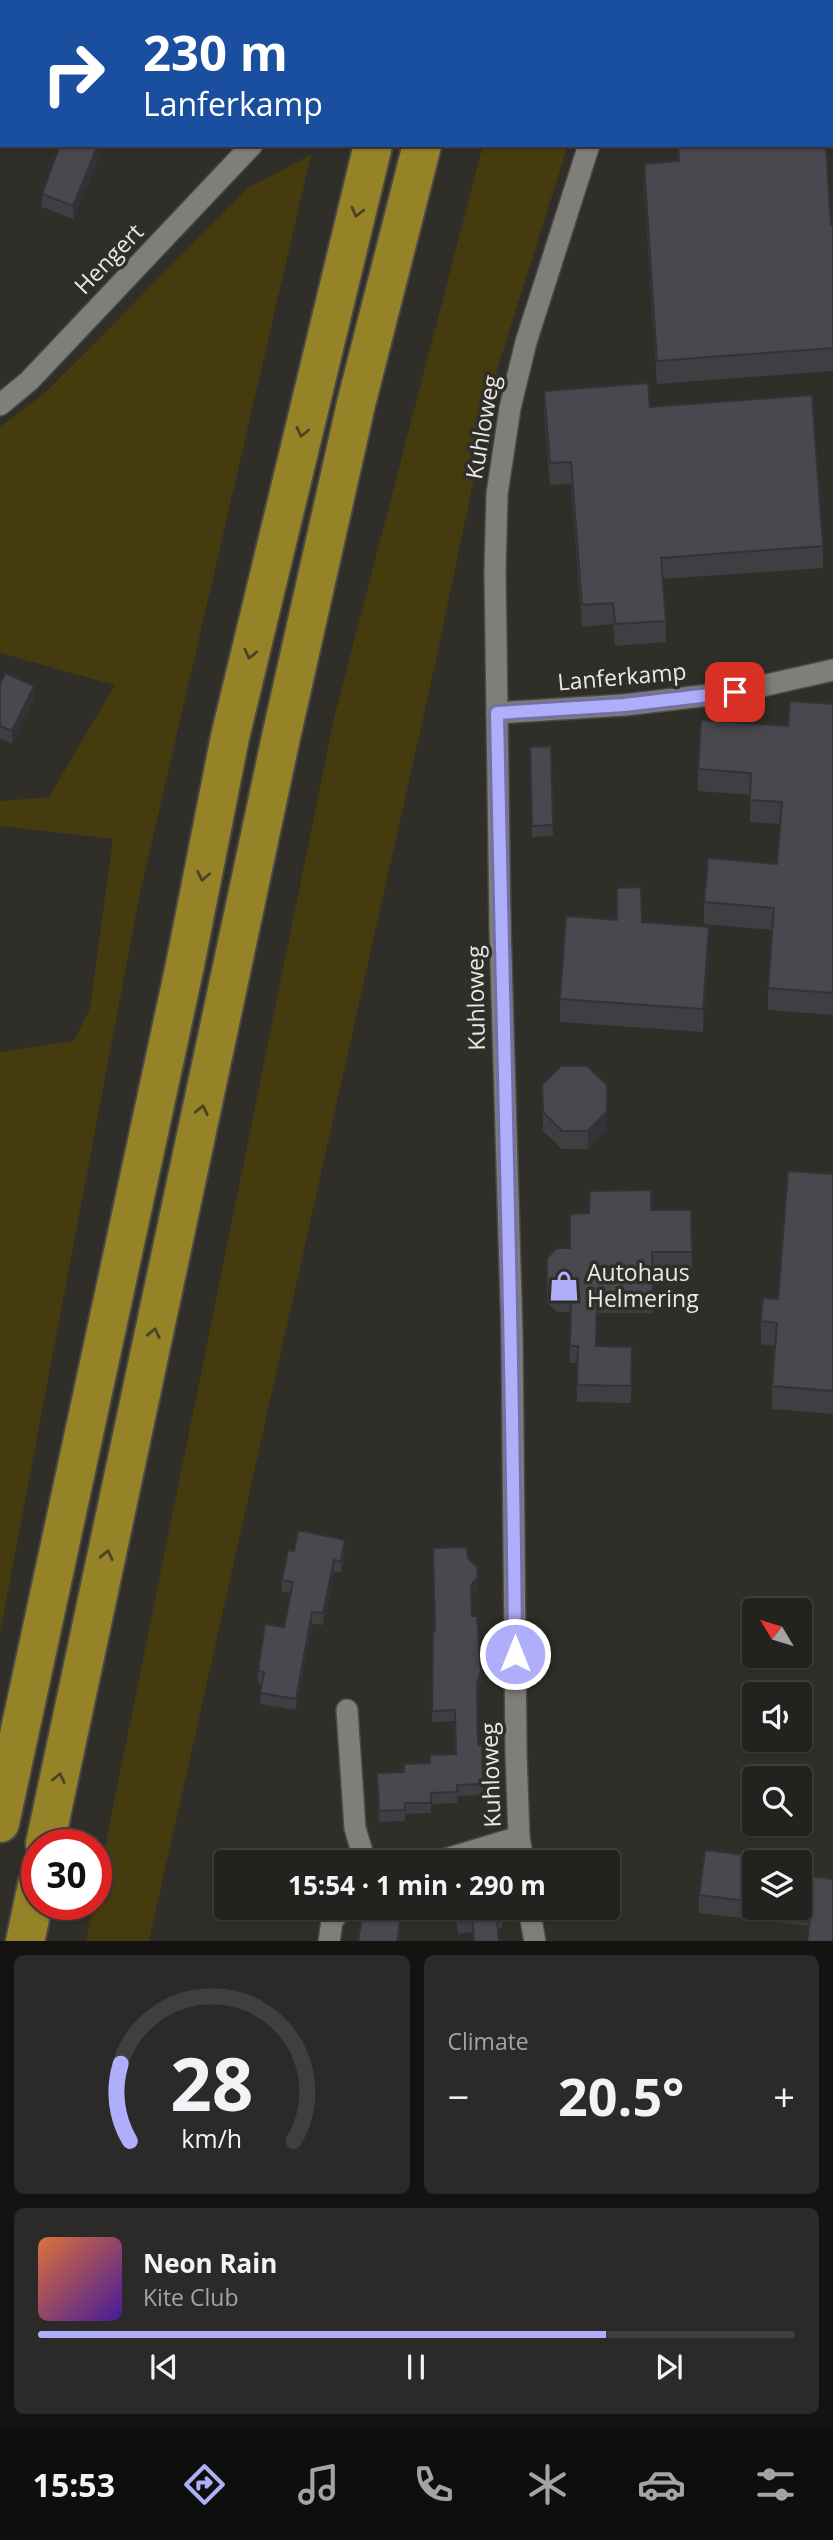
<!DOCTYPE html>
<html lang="en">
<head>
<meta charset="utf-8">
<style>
  :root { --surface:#24221f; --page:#2c2a28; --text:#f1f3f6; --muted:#a3a4a4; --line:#413f3d; --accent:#afaefa }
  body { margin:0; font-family:"Open Sans",sans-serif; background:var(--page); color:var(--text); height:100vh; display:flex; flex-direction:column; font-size:26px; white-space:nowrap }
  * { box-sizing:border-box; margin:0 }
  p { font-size:23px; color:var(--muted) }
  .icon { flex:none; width:38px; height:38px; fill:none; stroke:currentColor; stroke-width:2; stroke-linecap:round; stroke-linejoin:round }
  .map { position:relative; height:1941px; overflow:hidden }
  .panel { display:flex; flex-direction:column; gap:14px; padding:14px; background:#141311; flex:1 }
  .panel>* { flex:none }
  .banner { position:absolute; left:0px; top:0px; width:833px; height:147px; box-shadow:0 2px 5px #0004,0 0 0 2px var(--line); background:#1a4fa0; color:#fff; overflow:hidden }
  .needle { width:46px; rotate:308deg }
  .tools { position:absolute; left:742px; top:1598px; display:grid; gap:14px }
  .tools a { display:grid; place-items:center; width:70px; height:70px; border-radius:7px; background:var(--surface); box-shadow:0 2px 5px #0004,0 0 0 2px var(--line); font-size:35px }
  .speed { position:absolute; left:21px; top:1829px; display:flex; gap:14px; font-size:35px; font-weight:700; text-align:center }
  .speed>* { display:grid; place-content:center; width:91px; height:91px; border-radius:50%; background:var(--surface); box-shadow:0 2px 5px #0004,0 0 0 2px var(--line); line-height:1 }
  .speed .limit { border:10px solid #d22; background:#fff; color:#111 }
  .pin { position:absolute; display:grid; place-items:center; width:60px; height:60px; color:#fff; margin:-30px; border-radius:14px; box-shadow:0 4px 10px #0006 }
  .me { position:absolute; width:77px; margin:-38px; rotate:0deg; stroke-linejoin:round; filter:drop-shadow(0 0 5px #0008) }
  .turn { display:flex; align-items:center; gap:24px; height:147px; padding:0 28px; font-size:32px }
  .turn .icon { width:91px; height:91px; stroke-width:2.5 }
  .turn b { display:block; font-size:49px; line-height:60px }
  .big { font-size:52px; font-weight:700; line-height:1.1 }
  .panel .widget { flex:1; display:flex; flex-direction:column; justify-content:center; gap:10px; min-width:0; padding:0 24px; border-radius:10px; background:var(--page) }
  .panel .dial { align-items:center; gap:0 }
  .dial svg { height:182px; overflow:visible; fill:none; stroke:var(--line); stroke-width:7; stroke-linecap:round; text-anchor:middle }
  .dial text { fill:var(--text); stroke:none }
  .song { display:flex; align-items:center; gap:21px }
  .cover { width:84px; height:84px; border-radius:10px; background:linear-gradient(135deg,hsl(20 70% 55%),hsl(260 70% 35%)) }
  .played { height:7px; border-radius:4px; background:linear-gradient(90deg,var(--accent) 75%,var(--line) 75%) }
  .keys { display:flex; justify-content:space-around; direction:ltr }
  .heat { display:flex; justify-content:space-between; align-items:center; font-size:38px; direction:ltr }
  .panel .tiles { flex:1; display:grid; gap:14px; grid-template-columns:1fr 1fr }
  .widget:last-child { grid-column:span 2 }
  .trip { position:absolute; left:214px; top:1850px; width:406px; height:70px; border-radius:7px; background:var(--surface); box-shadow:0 2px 5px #0004,0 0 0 2px var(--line); font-weight:700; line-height:70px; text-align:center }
  .dock { display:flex; height:112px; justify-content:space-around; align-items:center; background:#0e0e0c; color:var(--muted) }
  .dock .icon { width:49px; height:49px }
  .dock .active { color:var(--accent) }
  .dock b { font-size:32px; color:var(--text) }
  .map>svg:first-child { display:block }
</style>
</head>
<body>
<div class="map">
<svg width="833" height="1942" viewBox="0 0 833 1942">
  <rect width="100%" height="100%" fill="#302e29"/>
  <!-- green -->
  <g fill="#453b0e">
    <path d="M483,145H568L496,373L436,660L149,1941H86L94,1904H96V1891L334,718Z"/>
    <path d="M311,155L140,893L0,1633V1052L74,1041L90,1008L113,839L0,826V801L49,797L115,685L0,653V427L47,391L249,187Z"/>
  </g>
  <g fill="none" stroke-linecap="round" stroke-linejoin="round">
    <!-- street casing -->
    <g stroke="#4a4945" stroke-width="24">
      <g id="street">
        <path d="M321,2L322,0"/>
        <path d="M634,2L635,0"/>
        <path d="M0,405L29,381L252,145"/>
        <path d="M497,713L624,705L735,692L833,670"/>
        <path d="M347,1710L355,1828L365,1862"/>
        <path d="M436,1862L519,1837"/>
        <path d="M523,1862L519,1837L516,1753L512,1336L500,926L495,571L497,494L510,408L526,342L589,145"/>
        <path d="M529,1908L535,1942"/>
        <path d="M329,1942L332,1921L343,1908"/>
      </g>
    </g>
    <!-- highway casing -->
    <g stroke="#4a4945" stroke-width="42">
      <g id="highway">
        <path d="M408,2L409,0"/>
        <path d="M458,2L459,0"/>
        <path d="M0,1823L185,965L230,737L373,145"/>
        <path d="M45,1844L281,737L356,404L422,145"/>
        <path d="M25,1942L37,1885"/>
      </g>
    </g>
    <!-- street -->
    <use href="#street" stroke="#7f7e78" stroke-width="21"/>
    <!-- highway -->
    <use href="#highway" stroke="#968327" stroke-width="38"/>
  </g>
  <!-- wall -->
  <g fill="#3e3e43">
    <path d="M739,0H833V28L831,29V2H739Z"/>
    <path d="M101,145V152L73,219L42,207V194Z"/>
    <path d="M677,145H825L831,225H833V371L657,384L644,187V164L678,161Z"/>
    <path d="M544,391L650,407L823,546V568L663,579L666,621V642L615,646L613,624L582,627L571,484L550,485L544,412Z"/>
    <path d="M0,684L34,699L12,744L0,738Z"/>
    <path d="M833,704V1015L768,1010V988L772,930L704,924V902L777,864L780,824L750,822V795L698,791V769Z"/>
    <path d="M551,746L553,836L532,837L530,747Z"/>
    <path d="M617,888L642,922L709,950L703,1032L560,1022V999L617,920Z"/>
    <path d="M542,1085L607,1130L588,1149H562L543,1131Z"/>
    <path d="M833,1174V1414L772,1409V1386L775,1346L761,1344V1321L778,1299Z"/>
    <path d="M651,1210H691L692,1269H652L653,1313H597L596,1346L632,1347L631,1403L577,1402V1363H570V1312H557L547,1303V1258Z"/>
    <path d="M294,1551L345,1552L341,1573L334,1572L323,1625L312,1624L296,1710L260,1704L262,1684L258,1683V1671L284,1627L290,1593L282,1592V1580Z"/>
    <path d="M468,1558L478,1588L471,1595L472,1616L481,1683L477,1693L478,1745H482L483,1795L457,1796V1803L431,1804V1813L405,1814V1821L379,1822L377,1773L404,1772V1764L430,1763L456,1754L455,1721L432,1722L433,1631H435Z"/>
    <path d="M754,1862V1908H800L833,1879L809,1926L699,1913V1895Z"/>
    <path d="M455,1908H502V1928L497,1929L499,1942H473L472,1932L458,1934Z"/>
  </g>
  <!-- shaded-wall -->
  <g fill="#323237">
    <path d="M98,145H101V152L73,219V206Z"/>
    <path d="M34,686V699L12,744V731Z"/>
    <path d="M709,927V950L703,1032V1009Z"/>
    <path d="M607,1085V1130L588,1149V1131Z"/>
    <path d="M345,1540V1552L341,1573V1561Z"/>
    <path d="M334,1560V1572L323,1625V1613Z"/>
    <path d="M478,1577V1588L471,1595V1585Z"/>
    <path d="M312,1612V1624L296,1710V1699Z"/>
    <path d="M481,1672V1683L477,1693V1683Z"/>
    <path d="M402,1908L403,1915L399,1942H397Z"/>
  </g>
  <!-- building -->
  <g fill="#48484e" stroke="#323237" stroke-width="2">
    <path d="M741,0H833V6H831V2H741Z"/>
    <path d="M60,145H98L73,206L42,194Z"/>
    <path d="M678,145H826L831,225H833V348L657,361L644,164L679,161Z"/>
    <path d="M648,383L650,407L812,395L823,546L661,558L666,621L615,624L613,603L582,605L571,462L550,463L544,391Z"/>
    <path d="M5,673L34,686L12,731L0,726V684Z"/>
    <path d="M790,701L833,704V993L768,988L774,908L704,902L708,858L777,864L782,802L750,800L751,773L698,769L701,720L788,726Z"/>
    <path d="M551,746L553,825L532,826L530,747Z"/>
    <path d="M641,887L642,922L709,927L703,1009L560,999L566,916L617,920V888Z"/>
    <path d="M561,1066H587L607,1085V1111L588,1131H562L543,1112L542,1085Z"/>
    <path d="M788,1171L833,1174V1391L772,1386L777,1323L761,1321L763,1298L778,1299Z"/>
    <path d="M651,1190V1210H691L692,1252H652L653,1296L597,1297L596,1346L632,1347L631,1386L577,1385L578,1346H570L571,1296H557L547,1286V1258L557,1248H570V1214L589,1213L590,1191Z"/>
    <path d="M298,1530L345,1540L341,1561L334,1560L323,1613L312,1612L296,1699L260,1693L264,1672L258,1671L265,1624L284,1627L293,1582L282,1580L288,1550L294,1551Z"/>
    <path d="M467,1547L468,1558L477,1567L478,1577L471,1585L472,1616H477L481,1672L477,1683L478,1745H482L483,1784L457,1785V1792L431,1793V1803H405V1810L379,1811L377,1773L404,1772V1764L430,1763V1755L456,1754L455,1710L432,1711L433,1631H435L433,1548Z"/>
    <path d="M705,1850L779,1859V1862H754V1902L699,1895Z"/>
    <path d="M496,1855V1862H452V1860Z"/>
    <path d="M800,1875L833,1879V1942H807L811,1909L800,1907Z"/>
    <path d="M363,1908H402L397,1942H358Z"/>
    <path d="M457,1908H502V1909L496,1910L499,1942H474L472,1913L458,1915Z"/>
  </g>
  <!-- one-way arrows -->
  <defs><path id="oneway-chevron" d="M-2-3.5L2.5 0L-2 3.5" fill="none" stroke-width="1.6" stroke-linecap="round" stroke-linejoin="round" transform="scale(1.75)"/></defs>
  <g stroke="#4a4328">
    <use href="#oneway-chevron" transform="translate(357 212) rotate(104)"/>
    <use href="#oneway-chevron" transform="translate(302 432) rotate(103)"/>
    <use href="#oneway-chevron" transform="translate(250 654) rotate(103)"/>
    <use href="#oneway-chevron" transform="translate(203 876) rotate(101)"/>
    <use href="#oneway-chevron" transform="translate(202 1110) rotate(-78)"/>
    <use href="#oneway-chevron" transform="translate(154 1333) rotate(-78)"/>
    <use href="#oneway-chevron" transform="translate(107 1555) rotate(-78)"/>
    <use href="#oneway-chevron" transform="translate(59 1778) rotate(-78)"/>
  </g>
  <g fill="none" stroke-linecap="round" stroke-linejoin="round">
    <!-- route casing -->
    <g stroke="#7271a2" stroke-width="18">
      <path id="route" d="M515,1654C513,1340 503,1026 497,713L624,705L735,692"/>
    </g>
    <!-- route -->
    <use href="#route" stroke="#afaefa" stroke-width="12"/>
  </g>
  <!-- icons -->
  <defs>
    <g id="shop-bare" transform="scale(2.415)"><path d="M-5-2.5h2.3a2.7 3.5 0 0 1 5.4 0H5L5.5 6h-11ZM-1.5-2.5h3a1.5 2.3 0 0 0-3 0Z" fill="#afaefa" stroke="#302e29" stroke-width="2.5" paint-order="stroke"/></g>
  </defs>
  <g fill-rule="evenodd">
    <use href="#shop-bare" x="564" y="1286"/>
  </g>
  <g text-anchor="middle" stroke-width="7" stroke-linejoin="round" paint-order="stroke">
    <!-- street labels -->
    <g font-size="23" fill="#eae9e5" stroke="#302e29">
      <text transform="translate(109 259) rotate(-46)" y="8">Hengert</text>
      <text transform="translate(483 427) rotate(-80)" y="8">Kuhloweg</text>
      <text transform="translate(622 677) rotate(-5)" y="8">Lanferkamp</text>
      <text transform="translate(476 998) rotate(-91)" y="8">Kuhloweg</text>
      <text transform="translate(491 1775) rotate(-92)" y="8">Kuhloweg</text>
    </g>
    <!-- poi labels -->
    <g font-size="23" fill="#eae9e5" stroke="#302e29" text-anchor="start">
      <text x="587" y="1281">Autohaus<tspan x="587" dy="26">Helmering</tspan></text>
    </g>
  </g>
</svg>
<div class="tools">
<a><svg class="needle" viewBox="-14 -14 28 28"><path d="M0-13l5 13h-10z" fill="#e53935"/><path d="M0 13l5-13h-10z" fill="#a3a4a4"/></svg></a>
<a><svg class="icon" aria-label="sound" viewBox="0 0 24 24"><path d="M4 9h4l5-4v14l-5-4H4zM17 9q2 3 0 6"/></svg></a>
<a><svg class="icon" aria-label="search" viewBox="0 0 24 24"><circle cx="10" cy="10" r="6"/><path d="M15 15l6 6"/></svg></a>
<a><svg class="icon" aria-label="layers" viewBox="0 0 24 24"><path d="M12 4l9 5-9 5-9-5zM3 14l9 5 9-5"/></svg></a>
</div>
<div class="speed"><div class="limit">30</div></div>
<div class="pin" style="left:735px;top:692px;background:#d93025"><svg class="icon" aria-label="arrive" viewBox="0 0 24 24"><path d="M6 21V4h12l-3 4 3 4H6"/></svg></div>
<svg class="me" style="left:515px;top:1654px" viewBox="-20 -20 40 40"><circle r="17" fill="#afaefa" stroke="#fff" stroke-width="3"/><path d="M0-11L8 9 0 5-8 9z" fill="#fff"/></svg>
<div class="trip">15:54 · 1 min · 290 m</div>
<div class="banner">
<div class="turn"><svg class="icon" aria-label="right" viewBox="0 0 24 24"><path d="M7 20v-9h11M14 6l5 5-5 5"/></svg><div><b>230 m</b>Lanferkamp</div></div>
</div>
</div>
<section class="panel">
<div class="tiles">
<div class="widget dial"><svg viewBox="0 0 100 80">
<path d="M14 69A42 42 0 1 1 86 69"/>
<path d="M14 69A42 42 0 0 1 10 35" stroke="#afaefa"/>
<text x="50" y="56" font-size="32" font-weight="700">28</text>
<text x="50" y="72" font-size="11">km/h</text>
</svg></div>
<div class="widget"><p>Climate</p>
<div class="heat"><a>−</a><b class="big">20.5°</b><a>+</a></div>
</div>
<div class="widget">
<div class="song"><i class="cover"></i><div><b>Neon Rain</b><p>Kite Club</p></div></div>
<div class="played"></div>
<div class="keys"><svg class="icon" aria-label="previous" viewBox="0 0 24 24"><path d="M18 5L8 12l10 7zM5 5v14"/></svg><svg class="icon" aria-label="pause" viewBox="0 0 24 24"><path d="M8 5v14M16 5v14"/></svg><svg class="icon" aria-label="next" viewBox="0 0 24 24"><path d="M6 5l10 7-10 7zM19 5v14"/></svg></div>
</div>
</div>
</section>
<nav class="dock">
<b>15:53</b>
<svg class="icon active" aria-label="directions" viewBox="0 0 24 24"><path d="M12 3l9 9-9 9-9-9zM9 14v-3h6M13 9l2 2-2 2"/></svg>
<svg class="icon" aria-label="music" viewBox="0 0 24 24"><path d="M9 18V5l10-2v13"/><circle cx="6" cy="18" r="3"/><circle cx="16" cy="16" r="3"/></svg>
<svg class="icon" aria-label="phone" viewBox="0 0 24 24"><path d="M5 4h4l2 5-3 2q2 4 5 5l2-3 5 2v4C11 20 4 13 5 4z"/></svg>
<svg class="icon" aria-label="climate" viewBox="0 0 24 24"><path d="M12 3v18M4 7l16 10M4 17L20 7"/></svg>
<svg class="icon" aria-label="car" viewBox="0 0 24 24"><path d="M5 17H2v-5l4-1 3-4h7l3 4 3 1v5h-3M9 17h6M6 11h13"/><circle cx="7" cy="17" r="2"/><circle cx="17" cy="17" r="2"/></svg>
<svg class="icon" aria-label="filters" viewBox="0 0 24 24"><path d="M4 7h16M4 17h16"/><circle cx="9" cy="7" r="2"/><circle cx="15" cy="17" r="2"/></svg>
</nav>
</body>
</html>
